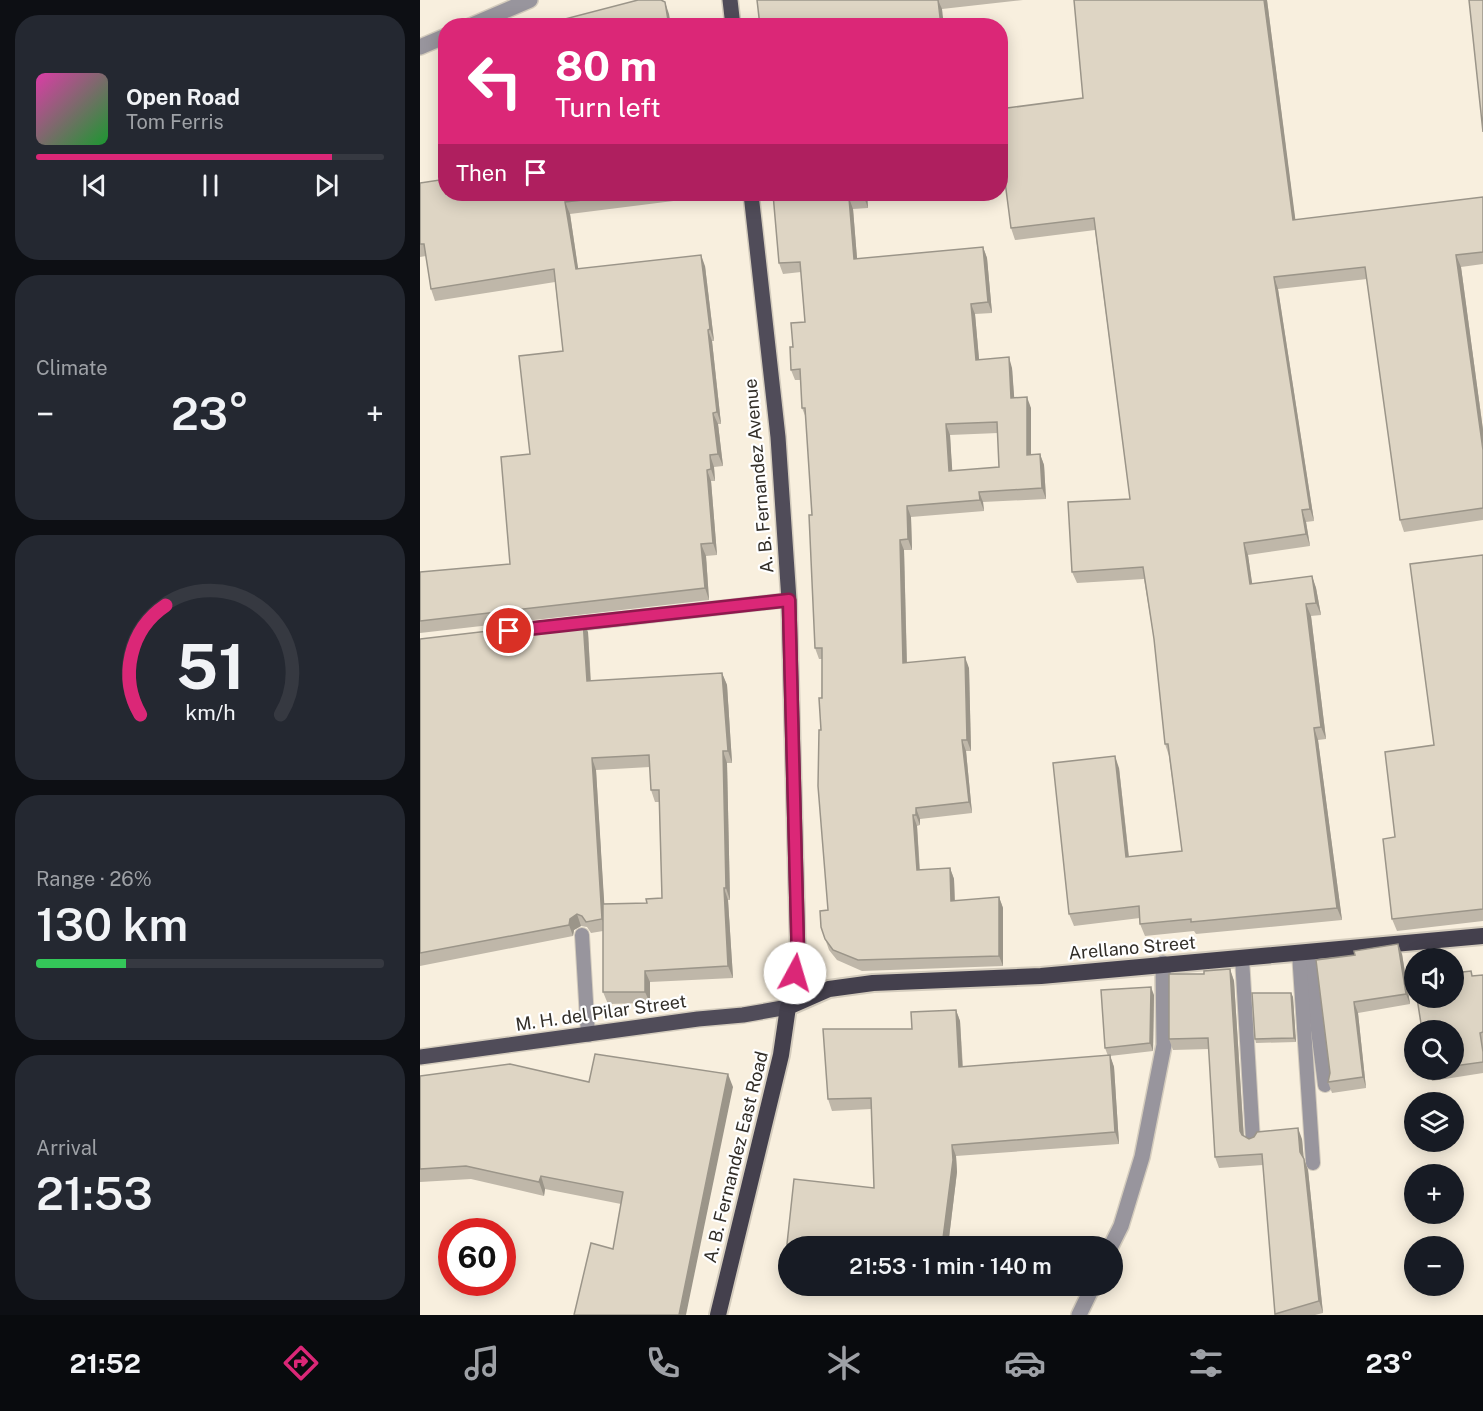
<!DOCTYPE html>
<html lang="en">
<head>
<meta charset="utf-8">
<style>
  :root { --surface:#171b24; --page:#242831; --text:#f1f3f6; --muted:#9ea1a6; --line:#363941; --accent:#db2777 }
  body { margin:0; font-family:"Public Sans",sans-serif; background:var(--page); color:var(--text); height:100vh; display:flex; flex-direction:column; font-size:22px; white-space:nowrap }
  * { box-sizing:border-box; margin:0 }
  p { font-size:20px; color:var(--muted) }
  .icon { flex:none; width:33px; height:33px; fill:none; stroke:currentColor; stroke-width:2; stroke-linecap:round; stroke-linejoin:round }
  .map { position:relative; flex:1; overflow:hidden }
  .sheet { display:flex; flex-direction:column; gap:15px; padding:15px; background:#0d0f14; width:420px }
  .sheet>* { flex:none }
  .hud { position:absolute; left:18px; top:18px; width:570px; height:183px; border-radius:24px; box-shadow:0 3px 15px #0003; background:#db2777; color:#fff; overflow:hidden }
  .tools { position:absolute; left:984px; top:948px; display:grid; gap:12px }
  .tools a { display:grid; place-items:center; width:60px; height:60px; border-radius:50%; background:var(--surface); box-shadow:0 3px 15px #0003; font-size:30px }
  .speed { position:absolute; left:18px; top:1218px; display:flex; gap:12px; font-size:30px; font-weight:700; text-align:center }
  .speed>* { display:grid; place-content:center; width:78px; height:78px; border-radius:50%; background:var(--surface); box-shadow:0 3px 15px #0003; line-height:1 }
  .speed .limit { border:9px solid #d22; background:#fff; color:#111 }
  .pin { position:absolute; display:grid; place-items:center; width:51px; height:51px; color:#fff; margin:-26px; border:3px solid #fff; border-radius:50%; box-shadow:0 2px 6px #0007 }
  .me { position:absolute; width:66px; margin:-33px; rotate:6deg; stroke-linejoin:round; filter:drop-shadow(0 0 4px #0008) }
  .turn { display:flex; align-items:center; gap:21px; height:126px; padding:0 18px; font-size:27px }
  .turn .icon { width:78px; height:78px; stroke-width:2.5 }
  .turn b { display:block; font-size:42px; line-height:51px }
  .then { display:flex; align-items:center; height:57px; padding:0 18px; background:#0003; gap:12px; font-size:22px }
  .big { font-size:45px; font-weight:600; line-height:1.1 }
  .sheet .tile { flex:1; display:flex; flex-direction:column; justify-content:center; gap:9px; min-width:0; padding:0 21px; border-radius:24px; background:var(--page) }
  .sheet .dial { align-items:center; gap:0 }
  .dial svg { height:156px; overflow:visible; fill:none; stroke:var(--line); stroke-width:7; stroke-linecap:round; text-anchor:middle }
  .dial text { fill:var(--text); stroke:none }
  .song { display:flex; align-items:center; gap:18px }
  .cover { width:72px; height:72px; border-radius:9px; background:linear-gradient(135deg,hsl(320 70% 55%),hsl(130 70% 35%)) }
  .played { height:6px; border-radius:3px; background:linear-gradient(90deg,var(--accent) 85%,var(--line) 85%) }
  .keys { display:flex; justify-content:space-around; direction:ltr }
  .heat { display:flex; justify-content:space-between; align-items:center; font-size:33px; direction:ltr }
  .charge { height:9px; border-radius:4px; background:linear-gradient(90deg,#34c759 26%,var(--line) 0) }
  .trip { position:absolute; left:358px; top:1236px; width:345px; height:60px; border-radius:30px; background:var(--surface); box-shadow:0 3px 15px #0003; font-weight:600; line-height:60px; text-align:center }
  .tabs { display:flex; height:96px; justify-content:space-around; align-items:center; background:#090b0e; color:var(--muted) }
  .tabs .icon { width:42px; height:42px }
  .tabs .selected { color:var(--accent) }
  .tabs b { font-size:27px; color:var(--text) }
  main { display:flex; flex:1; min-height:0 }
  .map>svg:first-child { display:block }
</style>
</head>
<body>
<main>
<section class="sheet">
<div class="tile">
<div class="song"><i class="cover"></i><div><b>Open Road</b><p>Tom Ferris</p></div></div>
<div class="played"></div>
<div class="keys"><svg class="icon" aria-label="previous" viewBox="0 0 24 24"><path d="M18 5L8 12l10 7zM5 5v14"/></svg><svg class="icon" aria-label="pause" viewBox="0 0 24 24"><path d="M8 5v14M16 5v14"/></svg><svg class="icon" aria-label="next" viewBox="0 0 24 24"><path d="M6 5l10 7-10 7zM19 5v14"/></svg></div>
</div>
<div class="tile"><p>Climate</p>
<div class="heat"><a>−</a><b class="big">23°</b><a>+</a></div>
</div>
<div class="tile dial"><svg viewBox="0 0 100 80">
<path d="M14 69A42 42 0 1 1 86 69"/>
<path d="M14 69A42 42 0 0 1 27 13" stroke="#db2777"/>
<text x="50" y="56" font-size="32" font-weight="700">51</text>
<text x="50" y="72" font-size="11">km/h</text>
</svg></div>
<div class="tile"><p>Range · 26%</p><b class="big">130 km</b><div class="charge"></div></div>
<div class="tile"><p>Arrival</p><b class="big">21:53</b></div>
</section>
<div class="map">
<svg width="1063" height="1315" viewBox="0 0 1063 1315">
  <rect width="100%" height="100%" fill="#f8efde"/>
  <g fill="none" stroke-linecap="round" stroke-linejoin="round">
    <!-- service casing -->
    <g stroke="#d4ccbd" stroke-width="16">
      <g id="service">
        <path d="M147,625L369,600"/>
        <path d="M162,935L168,1035"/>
        <path d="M888,952L905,1085"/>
        <path d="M879,953L893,1163"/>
        <path d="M822,958L833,1141"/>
      </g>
    </g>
    <!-- minor casing -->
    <g stroke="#d4ccbd" stroke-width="18">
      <g id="minor">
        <path d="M691,1246L701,1226L722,1157L744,1045L743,963"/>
        <path d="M659,1315L673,1286"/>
      </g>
    </g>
    <!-- tertiary casing -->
    <g stroke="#d4ccbd" stroke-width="18">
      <g id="tertiary">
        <path d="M50,26L110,0"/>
        <path d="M0,47L26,36"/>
      </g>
    </g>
    <!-- primary casing -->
    <g stroke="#d4ccbd" stroke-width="18">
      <g id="primary">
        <path d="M310,0L313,26"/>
        <path d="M0,1057L278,1019L323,1015L368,1007L378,956L369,600L358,437L331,194"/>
      </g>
    </g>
    <!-- trunk casing -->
    <g stroke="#d4ccbd" stroke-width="20">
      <path id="trunk" d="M298,1315L361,1055L368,1007L409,989L453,983L621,976L1063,936"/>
    </g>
    <!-- service -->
    <use href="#service" stroke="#98959d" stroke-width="14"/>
    <!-- minor -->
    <use href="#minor" stroke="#98959d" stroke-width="15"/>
    <!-- tertiary -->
    <use href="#tertiary" stroke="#98959d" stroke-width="15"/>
    <!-- primary -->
    <use href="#primary" stroke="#504c59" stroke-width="15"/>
    <!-- trunk -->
    <use href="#trunk" stroke="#44404d" stroke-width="16"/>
  </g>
  <!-- wall -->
  <g fill="#bfb7a9" fill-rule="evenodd">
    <path d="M337,0H603L522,9Z"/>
    <path d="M847,0L875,220L1063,197V264L1041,267L1063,430V520L984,532L980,520L947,279L858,289L894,521L886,522L890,546L828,555L832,584L892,576L896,588L901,615L891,616L906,739L898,740L922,920L776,934L774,931L725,936L720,924V918L654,926L649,914L699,768L709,857L762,851L749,756L745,744L734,639L724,579L657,583L652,572L710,499L675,230L595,240L591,228L663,98Z"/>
    <path d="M0,183L26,194H277V198L150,214L158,269L285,266L294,341H292L301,424H298L303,466L294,467L295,481H291L297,555L286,556L289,600L0,633V572L90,564L110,454L143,351L135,282L15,301L11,289L6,256L0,257Z"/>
    <path d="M353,194H447L448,208L433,209L437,259L563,247L567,258L572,313L555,314L559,360L592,368L594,398L611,408V455L620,454L624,465L626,499L563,502L564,511L491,517L492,550H484L487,662L549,668L551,751H546L552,813L500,819V825L497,826L500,870L530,868L534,879L535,901L579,897L583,908V966L442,971L417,960L409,950L401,927L408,910L401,730L402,659H399L395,648L392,515L386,418L382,408L381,380H375L371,370L373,347L385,322L381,272L363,274L359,263ZM578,433L579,467L532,471L530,435Z"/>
    <path d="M1063,555V921L977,931L972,919L975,837L1014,745Z"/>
    <path d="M168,632L171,681L302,673L307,685L312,763H307L310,900H308L313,978L230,982V1003L188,1004L183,992V931L171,933L167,927L161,926L154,930L153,936L0,966V639ZM230,767L231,790L235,802H239L242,898L227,903L184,904L176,770Z"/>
    <path d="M982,954L990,1004L938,1013L946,1088L912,1093L908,1082L910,1073L896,960Z"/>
    <path d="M810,969L814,981L824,1136L829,1139H882L884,1159L888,1170L903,1313L895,1315H855L843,1165L799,1168L795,1157L789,1049L753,1050L749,1039L784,974Z"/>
    <path d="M1063,975V1073L1012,1081L1008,1070H1034V1030L1053,976Z"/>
    <path d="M871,993L873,997L876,1042L836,1043L835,1039Z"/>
    <path d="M734,995L733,1051L690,1056L694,1067L699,1144L536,1156L537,1172L528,1246H369V1251L367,1244L454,1188L451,1109L412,1111L408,1099L492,1029L536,1010L540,1021L543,1067L688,1056L685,1048Z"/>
    <path d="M0,1076L169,1082L313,1087L201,1204L125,1189L124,1196L51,1179L0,1182Z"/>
  </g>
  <!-- shaded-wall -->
  <g fill="#9b9589">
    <path d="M518,0L522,9L524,26H521Z"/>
    <path d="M844,0H847L877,232L873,220Z"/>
    <path d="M245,2L249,14L251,26H249Z"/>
    <path d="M444,194H447L448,208L444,197Z"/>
    <path d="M429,198L433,209L438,270L434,259Z"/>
    <path d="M145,202L150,214L160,281L156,269Z"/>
    <path d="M563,247L567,258L572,313L568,302Z"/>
    <path d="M281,255L285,266L294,341L290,329Z"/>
    <path d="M1036,255L1041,267L1063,430V450Z"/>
    <path d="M854,277L858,289L894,521L890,509Z"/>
    <path d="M551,304L555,314L560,370L556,360Z"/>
    <path d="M288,330L292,341L301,424L297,412Z"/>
    <path d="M589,357L592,368L595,408L591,398Z"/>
    <path d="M607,397L611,408V466L607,455Z"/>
    <path d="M293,413L298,424L303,466L298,454Z"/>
    <path d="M526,424L530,435L533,482L529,471Z"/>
    <path d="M620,454L624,465L626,499L622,488Z"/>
    <path d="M290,455L294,467L295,481L291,469Z"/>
    <path d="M287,470L291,481L297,555L293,543Z"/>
    <path d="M559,492L563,502L564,511L560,500Z"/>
    <path d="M487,506L491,517L492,550L488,539Z"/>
    <path d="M882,510L886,522L890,546L886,534Z"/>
    <path d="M480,540L484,550L487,673L483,663Z"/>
    <path d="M824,543L828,555L834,596L830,584Z"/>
    <path d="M281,544L286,556L289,600L285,588Z"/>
    <path d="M892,576L896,588L901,615L896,603Z"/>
    <path d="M886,604L891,616L906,739L901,727Z"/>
    <path d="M163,620L168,632L171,692L167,681Z"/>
    <path d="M545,657L549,668L551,751L547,740Z"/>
    <path d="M302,673L307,685L312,763L308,751Z"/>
    <path d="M894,728L898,740L922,920L917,908Z"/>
    <path d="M542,740L546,751L552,813L549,802Z"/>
    <path d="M303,751L307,763L310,900L306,888Z"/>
    <path d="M695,756L699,768L710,869L706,857Z"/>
    <path d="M172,758L176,770L186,931L182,919Z"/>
    <path d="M496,808L500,819V825L496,815Z"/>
    <path d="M493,815L497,826L500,880L497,870Z"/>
    <path d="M530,868L534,879L535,912L531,901Z"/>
    <path d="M304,888L308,900L313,978L308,966Z"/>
    <path d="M579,897L583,908V966L579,956Z"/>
    <path d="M157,914L161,926L154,930L153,936L149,925L150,919Z"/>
    <path d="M978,944L982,954L990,1004L986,994Z"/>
    <path d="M810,969L814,981L824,1142L820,1131Z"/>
    <path d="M225,971L230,982V1003L225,992Z"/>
    <path d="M731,987L734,995L733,1051L730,1043Z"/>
    <path d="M871,993L873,997L876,1042L874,1038Z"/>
    <path d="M934,1002L938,1013L946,1088L943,1077Z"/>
    <path d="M536,1010L540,1021L543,1078L539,1067Z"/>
    <path d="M690,1055L694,1067L699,1144L695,1132Z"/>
    <path d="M308,1074L313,1087L266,1315H259Z"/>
    <path d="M878,1128L882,1139L884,1164L880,1152Z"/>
    <path d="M532,1145L536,1156L537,1172L528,1246H522Z"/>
    <path d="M884,1159L888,1170L903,1313L899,1301Z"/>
    <path d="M121,1176L125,1189L124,1196L119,1182Z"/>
  </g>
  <!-- building -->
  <g fill="#ded5c4" stroke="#9b9589" stroke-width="1.5" fill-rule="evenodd">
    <path d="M218,0H241L245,2L249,26H142L141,20Z"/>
    <path d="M337,0H518L521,26H340Z"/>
    <path d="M654,0H844L873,220L1063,197V252L1036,255L1063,450V508L980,520L945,267L854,277L890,509L882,510L886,534L824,543L830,584L892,576L896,603L886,604L901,727L894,728L917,908L771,922V919L720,924L719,906L649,914L633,763L695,756L706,857L762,851L748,744H745L734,639L723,567L652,572L648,502L710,499L674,218L591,228L580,143V109L663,98Z"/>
    <path d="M1049,0H1063V132Z"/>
    <path d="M26,179V194H216L145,202L156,269L281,255L290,329L288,330L297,412L293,413L298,454L290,455L291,469L287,470L293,543L281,544L285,588L0,621V572L90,564L81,457L110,454L99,356L143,351L134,269L11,289L4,244H0V183Z"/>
    <path d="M353,194H444V197L429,198L434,259L563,247L568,302L551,304L556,360L589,357L591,398L607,397V455L620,454L622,488L559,492L560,500L487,506L488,539L480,540L483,663L545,657L547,740H542L549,802L496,808V815H493L497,870L530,868L531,901L579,897V956L438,960L413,950L405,939L401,927L400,911L408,910L398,786L399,730H401L399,698H402V648H395L389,515H392L385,408H382L380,369L371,370L370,347H373L371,323L385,322L380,262L359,263ZM577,422L579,467L529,471L526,424Z"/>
    <path d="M1063,555V909L972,919L963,839L975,837L965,752L1014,745L990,564Z"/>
    <path d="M163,620L167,681L302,673L308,751H303L306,888H304L308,966L225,971V992H183V904L227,903L226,899L242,898L239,790H231L229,755L172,758L182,919L166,922L162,916L157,914L150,919L149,925L0,953V639Z"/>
    <path d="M978,944L986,994L934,1002L943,1077L908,1082L910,1073L896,960L935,955L934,951Z"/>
    <path d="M810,969L820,1131L822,1135L829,1139L834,1137L837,1132L878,1128L880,1152L884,1159L899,1301L855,1314L842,1154L795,1157L788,1038L749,1039V974H784V971Z"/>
    <path d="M1051,971L1052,976L1063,975V1032L1060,1033L1063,1052V1062L1034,1066V1030H1002L997,998H1034V973Z"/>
    <path d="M731,987L730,1043L685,1048L681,990Z"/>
    <path d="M832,993H871L874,1038L835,1039Z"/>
    <path d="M536,1010L539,1067L690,1055L695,1132L532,1145L533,1160L522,1246H386L367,1244L374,1179L454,1188L451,1098L408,1099L403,1029H492L491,1012Z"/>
    <path d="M175,1054L308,1074L259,1315H154L171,1243L193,1249L203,1192L121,1176L119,1182L46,1166L0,1169V1076L90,1064L169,1082Z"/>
  </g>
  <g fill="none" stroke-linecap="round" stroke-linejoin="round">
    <!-- route casing -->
    <g stroke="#8e194d" stroke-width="15">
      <path id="route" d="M89,631L369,600L378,957L375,973"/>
    </g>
    <!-- route -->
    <use href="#route" stroke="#db2777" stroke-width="10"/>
  </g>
  <g text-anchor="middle" stroke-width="4.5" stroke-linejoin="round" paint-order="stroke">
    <!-- street labels -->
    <g font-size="18" fill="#322e28" stroke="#fff">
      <text transform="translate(339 476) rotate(-95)" y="6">A. B. Fernandez Avenue</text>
      <text transform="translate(712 948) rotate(-5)" y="6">Arellano Street</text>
      <text transform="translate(181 1013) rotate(-8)" y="6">M. H. del Pilar Street</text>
      <text transform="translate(316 1157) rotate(-76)" y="6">A. B. Fernandez East Road</text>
    </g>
  </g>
</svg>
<div class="tools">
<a><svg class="icon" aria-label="sound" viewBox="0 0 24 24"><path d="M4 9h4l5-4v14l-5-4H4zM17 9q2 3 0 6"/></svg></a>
<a><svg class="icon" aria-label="search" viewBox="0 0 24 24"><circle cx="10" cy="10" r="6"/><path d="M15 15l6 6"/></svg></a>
<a><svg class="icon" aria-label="layers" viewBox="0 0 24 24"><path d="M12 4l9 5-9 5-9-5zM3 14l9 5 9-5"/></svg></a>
<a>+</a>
<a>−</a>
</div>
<div class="speed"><div class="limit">60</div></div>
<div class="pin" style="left:89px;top:631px;background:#d93025"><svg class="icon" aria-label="arrive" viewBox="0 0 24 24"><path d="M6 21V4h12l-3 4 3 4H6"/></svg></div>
<svg class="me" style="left:375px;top:973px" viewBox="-20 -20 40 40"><circle r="19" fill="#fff"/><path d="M0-13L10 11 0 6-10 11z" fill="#db2777"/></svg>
<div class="trip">21:53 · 1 min · 140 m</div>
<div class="hud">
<div class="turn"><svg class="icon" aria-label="left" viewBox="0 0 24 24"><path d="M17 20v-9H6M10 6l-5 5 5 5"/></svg><div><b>80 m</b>Turn left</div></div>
<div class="then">Then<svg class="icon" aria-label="arrive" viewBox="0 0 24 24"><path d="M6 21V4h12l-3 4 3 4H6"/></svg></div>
</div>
</div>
</main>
<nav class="tabs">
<b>21:52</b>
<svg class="icon selected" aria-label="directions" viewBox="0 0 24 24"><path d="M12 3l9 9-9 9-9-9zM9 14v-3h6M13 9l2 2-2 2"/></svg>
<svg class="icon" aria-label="music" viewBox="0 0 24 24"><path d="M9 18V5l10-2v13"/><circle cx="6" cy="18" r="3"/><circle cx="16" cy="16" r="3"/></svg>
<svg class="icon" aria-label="phone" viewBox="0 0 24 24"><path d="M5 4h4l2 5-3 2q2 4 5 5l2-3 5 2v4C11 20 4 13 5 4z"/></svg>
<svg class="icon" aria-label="climate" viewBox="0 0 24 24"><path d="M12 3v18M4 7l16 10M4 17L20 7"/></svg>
<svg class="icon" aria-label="car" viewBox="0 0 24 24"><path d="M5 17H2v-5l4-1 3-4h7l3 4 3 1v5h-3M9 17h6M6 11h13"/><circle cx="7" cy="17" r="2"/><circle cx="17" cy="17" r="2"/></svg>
<svg class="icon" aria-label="filters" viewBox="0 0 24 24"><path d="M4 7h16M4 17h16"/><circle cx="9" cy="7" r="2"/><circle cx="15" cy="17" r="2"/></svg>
<b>23°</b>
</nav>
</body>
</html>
